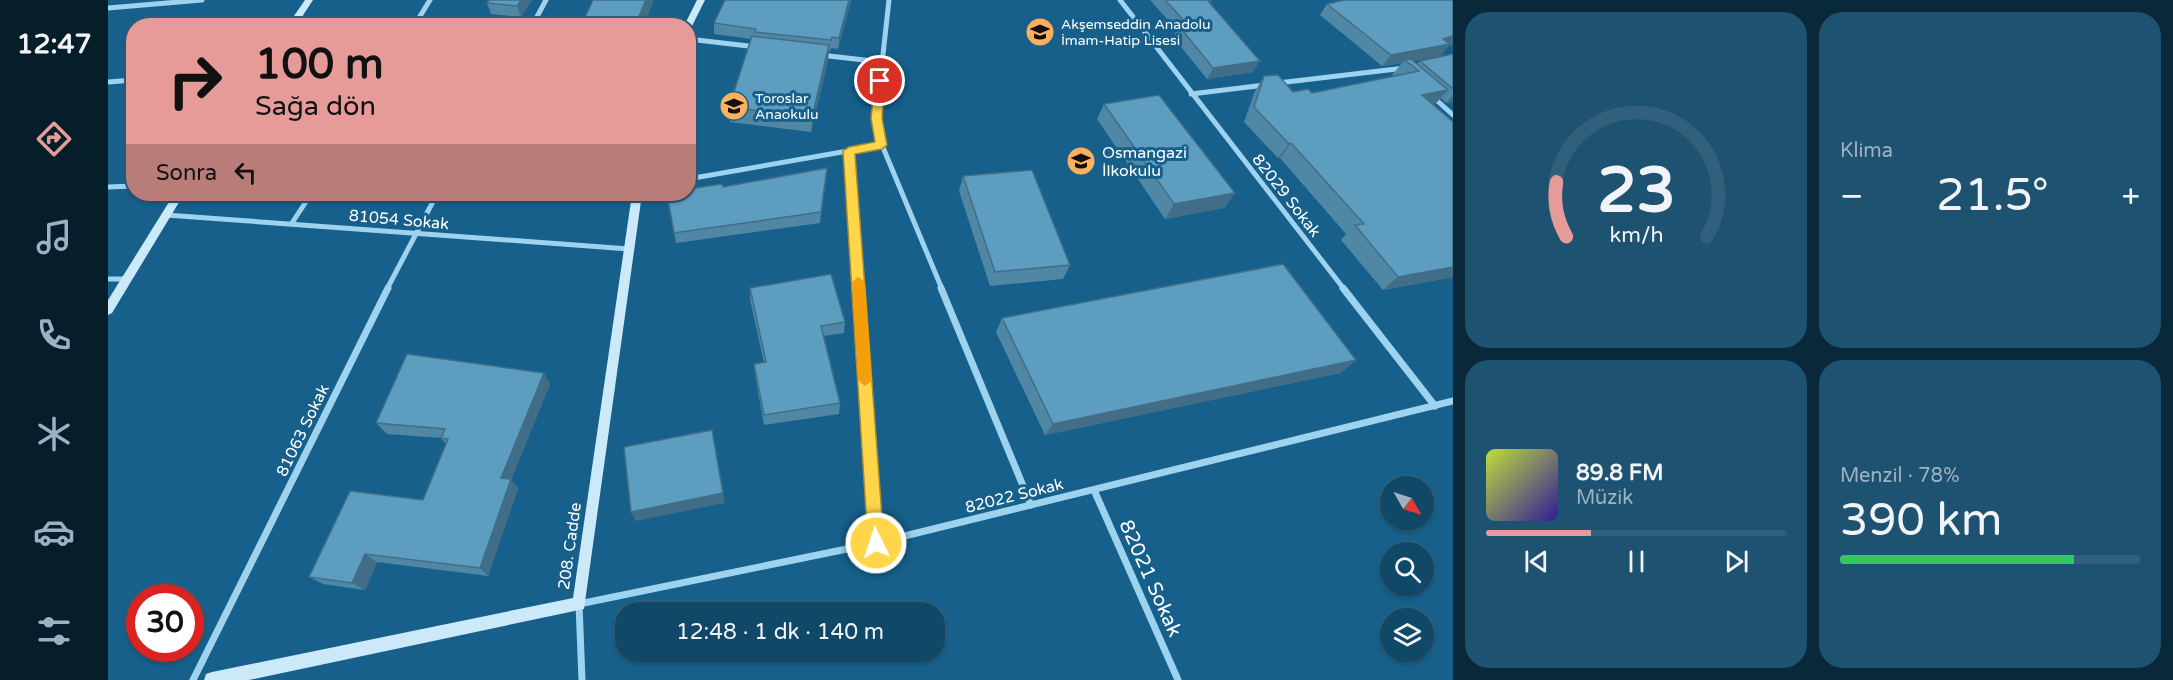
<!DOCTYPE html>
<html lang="tr">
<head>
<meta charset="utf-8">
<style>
  :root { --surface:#104868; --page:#1e5271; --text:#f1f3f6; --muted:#9cb2c0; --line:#30607c; --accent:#e69b98 }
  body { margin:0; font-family:"Varela Round",sans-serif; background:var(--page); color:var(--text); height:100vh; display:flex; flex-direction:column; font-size:22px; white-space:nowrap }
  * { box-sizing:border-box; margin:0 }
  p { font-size:20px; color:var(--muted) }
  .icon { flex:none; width:33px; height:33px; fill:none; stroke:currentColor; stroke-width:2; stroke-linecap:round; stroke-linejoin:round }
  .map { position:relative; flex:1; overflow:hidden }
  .details { display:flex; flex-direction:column; gap:12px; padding:12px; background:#092839; width:720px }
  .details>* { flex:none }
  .hud { position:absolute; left:18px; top:18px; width:570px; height:183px; border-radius:24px; box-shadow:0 2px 4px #0004,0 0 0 2px var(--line); background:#e69b98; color:#111; overflow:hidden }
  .needle { width:39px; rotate:129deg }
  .buttons { position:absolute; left:1272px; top:476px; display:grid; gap:12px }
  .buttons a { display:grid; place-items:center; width:54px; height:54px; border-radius:50%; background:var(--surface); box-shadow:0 2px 4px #0004,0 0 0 2px var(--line); font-size:30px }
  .speed { position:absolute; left:18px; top:584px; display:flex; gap:12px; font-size:30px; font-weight:700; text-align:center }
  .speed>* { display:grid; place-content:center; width:78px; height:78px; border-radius:50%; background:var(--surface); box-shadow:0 2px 4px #0004,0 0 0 2px var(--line); line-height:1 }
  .speed .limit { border:9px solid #d22; background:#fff; color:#111 }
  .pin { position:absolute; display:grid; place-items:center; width:51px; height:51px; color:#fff; margin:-26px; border:3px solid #fff; border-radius:50%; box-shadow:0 2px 6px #0007 }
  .me { position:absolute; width:66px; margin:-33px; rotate:356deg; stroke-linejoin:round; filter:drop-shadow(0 0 4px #0008) }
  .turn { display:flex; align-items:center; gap:21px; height:126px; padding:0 30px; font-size:27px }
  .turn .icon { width:78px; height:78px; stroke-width:2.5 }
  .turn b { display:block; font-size:42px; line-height:51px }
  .then { display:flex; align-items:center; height:57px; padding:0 30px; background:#0003; gap:12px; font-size:22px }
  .big { font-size:45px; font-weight:600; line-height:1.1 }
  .details .card { flex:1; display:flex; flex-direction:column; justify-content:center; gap:9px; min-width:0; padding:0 21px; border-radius:24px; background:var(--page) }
  .details .dial { align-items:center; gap:0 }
  .dial svg { height:156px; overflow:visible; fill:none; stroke:var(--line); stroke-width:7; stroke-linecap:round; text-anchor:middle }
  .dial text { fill:var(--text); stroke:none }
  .song { display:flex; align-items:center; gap:18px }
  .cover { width:72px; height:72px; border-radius:9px; background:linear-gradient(135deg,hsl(70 70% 55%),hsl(250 70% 35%)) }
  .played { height:6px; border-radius:3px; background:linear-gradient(90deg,var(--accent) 35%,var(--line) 35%) }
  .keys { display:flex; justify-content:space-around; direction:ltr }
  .heat { display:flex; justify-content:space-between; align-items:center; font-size:33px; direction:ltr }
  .charge { height:9px; border-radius:4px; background:linear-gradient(90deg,#34c759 78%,var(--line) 0) }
  .details .tiles { flex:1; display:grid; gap:12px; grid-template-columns:repeat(2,1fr) }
  .trip { position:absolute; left:507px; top:602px; width:330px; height:60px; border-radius:24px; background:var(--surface); box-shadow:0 2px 4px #0004,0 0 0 2px var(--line); font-weight:600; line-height:60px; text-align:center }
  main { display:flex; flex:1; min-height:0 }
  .tab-bar { display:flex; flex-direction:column; width:108px; justify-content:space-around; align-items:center; background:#061d2a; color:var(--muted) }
  .tab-bar .icon { width:42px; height:42px }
  .tab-bar .on { color:var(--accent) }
  .tab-bar b { font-size:27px; color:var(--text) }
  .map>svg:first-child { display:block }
</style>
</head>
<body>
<main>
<nav class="tab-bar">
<b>12:47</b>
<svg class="icon on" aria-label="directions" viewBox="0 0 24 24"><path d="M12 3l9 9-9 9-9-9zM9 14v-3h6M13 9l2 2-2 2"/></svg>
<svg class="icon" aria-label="music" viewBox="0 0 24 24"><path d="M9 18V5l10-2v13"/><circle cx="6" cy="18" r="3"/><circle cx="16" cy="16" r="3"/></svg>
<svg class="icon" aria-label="phone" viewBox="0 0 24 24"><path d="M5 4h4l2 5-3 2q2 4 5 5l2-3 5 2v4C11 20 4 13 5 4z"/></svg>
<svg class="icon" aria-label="climate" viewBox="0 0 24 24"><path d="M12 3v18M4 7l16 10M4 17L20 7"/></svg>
<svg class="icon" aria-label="car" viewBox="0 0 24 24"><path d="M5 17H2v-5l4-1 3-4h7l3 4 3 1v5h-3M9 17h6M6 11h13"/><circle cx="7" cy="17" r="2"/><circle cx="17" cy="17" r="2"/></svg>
<svg class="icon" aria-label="filters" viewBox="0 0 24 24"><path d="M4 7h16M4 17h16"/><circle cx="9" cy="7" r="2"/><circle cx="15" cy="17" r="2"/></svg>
</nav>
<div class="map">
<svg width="1345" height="680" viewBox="0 0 1345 680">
  <rect width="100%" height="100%" fill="#16608b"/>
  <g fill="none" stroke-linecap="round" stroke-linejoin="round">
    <!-- street-far1 -->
    <g stroke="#9ed3ef" stroke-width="5">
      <path d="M781,0L768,118L774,145L834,289"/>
      <path d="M1012,0L1236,289"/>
      <path d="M0,8L94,0"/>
      <path d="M306,26L322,0"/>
      <path d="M424,26L438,0"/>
      <path d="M580,39L649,47"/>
      <path d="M712,55L774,62"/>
      <path d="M0,82L26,80"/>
      <path d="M1170,83L1297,68"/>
      <path d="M1083,94L1157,85"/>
      <path d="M1324,96L1345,115"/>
      <path d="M741,151L751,289"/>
      <path d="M580,179L774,145"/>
      <path d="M0,187L26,186"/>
      <path d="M58,215L521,249"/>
      <path d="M184,223L203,194"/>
      <path d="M0,279H19"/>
      <path d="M279,289L329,194"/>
    </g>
    <!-- street -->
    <g stroke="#9ed3ef" stroke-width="7">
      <path d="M750,288L768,543"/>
      <path d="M833,288L923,505"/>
      <path d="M1235,288L1327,406"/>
      <path d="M986,490L1070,680"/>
      <path d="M85,680L280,288"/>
      <path d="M474,680L471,604L768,543L1345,401"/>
    </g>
    <!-- secondary -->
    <g fill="#cce9fa" fill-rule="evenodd">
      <path d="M197,0H205L188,26H179Z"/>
      <path d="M589,0H597L584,26L580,29V26H576Z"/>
      <path d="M66,194H76L4,313L0,315V300Z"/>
      <path d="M524,194H534L476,609L141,680H96L98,674L104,672L465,598Z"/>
    </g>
  </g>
  <!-- wall -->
  <g fill="#5087a5">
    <path d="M381,0H424L413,17L383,14L379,3Z"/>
    <path d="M743,0L730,49L723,48L722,51H721L720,61L703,132L622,122L621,107L643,39L606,34V23Z"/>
    <path d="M1042,0H1104L1102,3L1145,72L1099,79L1065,37L1069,30Z"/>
    <path d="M1345,0V45L1340,46L1332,56L1305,61L1309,64L1312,61L1345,54V102L1338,103L1333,98L1326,105L1345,277L1275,290L1233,240L1238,234L1172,158H1170L1136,122L1147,91L1156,76L1185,92L1204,93L1286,76L1284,75L1294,63L1274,66L1212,15L1219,4Z"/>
    <path d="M996,104L1127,193L1116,208L1057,219L989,119Z"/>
    <path d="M855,176L962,265L955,279L882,286L851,191Z"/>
    <path d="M718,179L712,223L568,243L559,194L615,187Z"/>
    <path d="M642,288L737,322L736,333L716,336L732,403L731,414L656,425L647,375L646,364L656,363L642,299Z"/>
    <path d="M894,318L1248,360L1232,373L937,435L888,332Z"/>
    <path d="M442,384L403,480L410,488L380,576L269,562L257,590L215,584L201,577L315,500L338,444L333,438L279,434L268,423Z"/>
  </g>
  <!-- shaded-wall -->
  <g fill="#416e86">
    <path d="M413,0H424L413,17L409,6Z"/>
    <path d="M538,0H546L536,26H527Z"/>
    <path d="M741,0H743L730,49L731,38Z"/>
    <path d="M1345,36V45L1340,46L1332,56L1299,62L1297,60L1294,63L1274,66L1283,55Z"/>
    <path d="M721,45L720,61L703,132L704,117Z"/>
    <path d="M1152,61L1145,72L1099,79L1105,68Z"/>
    <path d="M1340,90L1326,105L1314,95Z"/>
    <path d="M1345,96V102L1338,103Z"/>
    <path d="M1183,143L1172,158H1170L1181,144Z"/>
    <path d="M719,168L718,179L712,223L713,212Z"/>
    <path d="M1127,193L1116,208L1057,219L1066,204Z"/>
    <path d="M1345,267V277L1275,290L1290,277Z"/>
    <path d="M1248,360L1232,373L937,435L945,424Z"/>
    <path d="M436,373L442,384L403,480L410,488L380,576L372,568L393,478Z"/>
    <path d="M615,493L617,503L528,521L523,512Z"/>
    <path d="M257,554L269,562L257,590L244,583Z"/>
  </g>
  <!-- building -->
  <g fill="#5d9dc0" stroke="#416e86" stroke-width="1.5">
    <path d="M381,0H413L409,6L379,3Z"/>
    <path d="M485,0H538L527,26H473Z"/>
    <path d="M617,0H741L731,38L724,37L723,40L647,32L648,29L606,23Z"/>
    <path d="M1057,0H1104L1100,1L1152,61L1105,68L1071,26L1080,25Z"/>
    <path d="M1236,0H1345V36L1335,39L1342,44L1283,55L1219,4Z"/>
    <path d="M644,36L721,45L704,117L621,107Z"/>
    <path d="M1345,54V89L1312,61Z"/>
    <path d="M1303,59L1340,90L1314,95L1345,122V267L1290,277L1247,225L1256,224L1183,143L1181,144L1146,107L1156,76L1170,75L1185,92L1200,89L1204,93L1311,71L1297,60Z"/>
    <path d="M1051,95L1127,193L1066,204L996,104Z"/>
    <path d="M719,168L713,212L566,233L559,194H580V189L614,184L615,187Z"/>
    <path d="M924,170L962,265L887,272L855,176Z"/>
    <path d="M1175,264L1248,360L945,424L894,318Z"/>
    <path d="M723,274L737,322L713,326L732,403L656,415L646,364L658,362L642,288Z"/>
    <path d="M299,354L436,373L393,478L403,479L372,568L257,554L244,583L201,577L242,491L315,500L340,439L333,438L337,429L268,423Z"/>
    <path d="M604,430L615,493L523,512L516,447Z"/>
  </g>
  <!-- route -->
  <path fill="#ffd54a" stroke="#a68a30" stroke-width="1.5" d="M772,77L777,81L774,118L779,145L774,149L747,154L776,543L774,549L768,551L762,549L760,543L735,151L741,147L767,142L763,118L767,81Z"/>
  <!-- slow -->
  <path fill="#f59e0b" d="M750,277L757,282L764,380L757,386L750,380L744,282Z"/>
  <!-- icons -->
  <defs>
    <g id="school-disc" transform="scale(1.5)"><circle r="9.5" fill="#ffb05c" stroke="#16608b"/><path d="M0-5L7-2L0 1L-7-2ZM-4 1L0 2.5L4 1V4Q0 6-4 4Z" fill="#111"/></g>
  </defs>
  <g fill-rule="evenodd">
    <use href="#school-disc" x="932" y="32"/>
    <use href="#school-disc" x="626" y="106"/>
    <use href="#school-disc" x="973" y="161"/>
  </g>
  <g text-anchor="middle" stroke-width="6" stroke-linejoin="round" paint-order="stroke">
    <!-- far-poi labels -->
    <g font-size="14" fill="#fff" stroke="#16608b" text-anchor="start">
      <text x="953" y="29">Akşemseddin Anadolu<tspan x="953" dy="16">İmam-Hatip Lisesi</tspan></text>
      <text x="647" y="103">Toroslar<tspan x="647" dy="16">Anaokulu</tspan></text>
    </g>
    <!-- poi labels -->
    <g font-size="16" fill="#fff" stroke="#16608b" text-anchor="start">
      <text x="994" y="158">Osmangazi<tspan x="994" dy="18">İlkokulu</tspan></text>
    </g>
    <!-- street labels -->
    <g font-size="16" fill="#fff" stroke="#16608b">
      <text transform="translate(1179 195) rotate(52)" y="6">82029 Sokak</text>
      <text transform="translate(291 219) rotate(5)" y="6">81054 Sokak</text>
      <text transform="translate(194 430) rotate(-64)" y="6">81063 Sokak</text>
      <text transform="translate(906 495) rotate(-14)" y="6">82022 Sokak</text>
      <text transform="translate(461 546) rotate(-82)" y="6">208. Cadde</text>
    </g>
    <!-- near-street labels -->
    <g font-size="20" fill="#fff" stroke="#16608b">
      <text transform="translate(1043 578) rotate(66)" y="7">82021 Sokak</text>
    </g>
  </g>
</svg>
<div class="buttons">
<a><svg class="needle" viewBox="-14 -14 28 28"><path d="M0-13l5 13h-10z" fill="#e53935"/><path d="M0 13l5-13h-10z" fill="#9cb2c0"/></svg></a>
<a><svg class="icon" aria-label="search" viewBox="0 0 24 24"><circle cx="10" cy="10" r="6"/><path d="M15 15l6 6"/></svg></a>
<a><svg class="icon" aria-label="layers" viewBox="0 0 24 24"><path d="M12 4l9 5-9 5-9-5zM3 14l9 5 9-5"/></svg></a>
</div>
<div class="speed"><div class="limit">30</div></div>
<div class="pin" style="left:772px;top:81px;background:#d93025"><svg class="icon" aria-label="arrive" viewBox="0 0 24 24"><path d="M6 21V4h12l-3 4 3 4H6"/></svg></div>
<svg class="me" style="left:768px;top:543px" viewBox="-20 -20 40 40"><circle r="17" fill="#ffd54a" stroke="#fff" stroke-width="3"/><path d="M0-11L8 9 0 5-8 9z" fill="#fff"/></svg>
<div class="trip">12:48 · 1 dk · 140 m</div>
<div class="hud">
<div class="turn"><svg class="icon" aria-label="right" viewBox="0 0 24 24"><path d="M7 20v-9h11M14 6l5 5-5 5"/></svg><div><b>100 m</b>Sağa dön</div></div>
<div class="then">Sonra<svg class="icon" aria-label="left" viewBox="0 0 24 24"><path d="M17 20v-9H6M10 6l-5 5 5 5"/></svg></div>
</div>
</div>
<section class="details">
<div class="tiles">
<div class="card dial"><svg viewBox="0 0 100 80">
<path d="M14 69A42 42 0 1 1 86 69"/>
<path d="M14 69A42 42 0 0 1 9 41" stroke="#e69b98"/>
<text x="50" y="56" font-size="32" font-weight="700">23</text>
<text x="50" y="72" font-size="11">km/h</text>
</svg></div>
<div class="card"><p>Klima</p>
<div class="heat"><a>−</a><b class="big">21.5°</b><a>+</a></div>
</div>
<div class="card">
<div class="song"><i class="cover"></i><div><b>89.8 FM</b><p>Müzik</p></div></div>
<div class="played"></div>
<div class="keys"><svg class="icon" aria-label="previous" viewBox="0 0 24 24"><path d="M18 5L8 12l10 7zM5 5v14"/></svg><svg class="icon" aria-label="pause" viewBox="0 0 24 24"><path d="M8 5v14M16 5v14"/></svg><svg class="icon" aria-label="next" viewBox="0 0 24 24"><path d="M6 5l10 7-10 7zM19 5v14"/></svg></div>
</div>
<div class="card"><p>Menzil · 78%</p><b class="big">390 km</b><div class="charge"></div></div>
</div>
</section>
</main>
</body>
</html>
